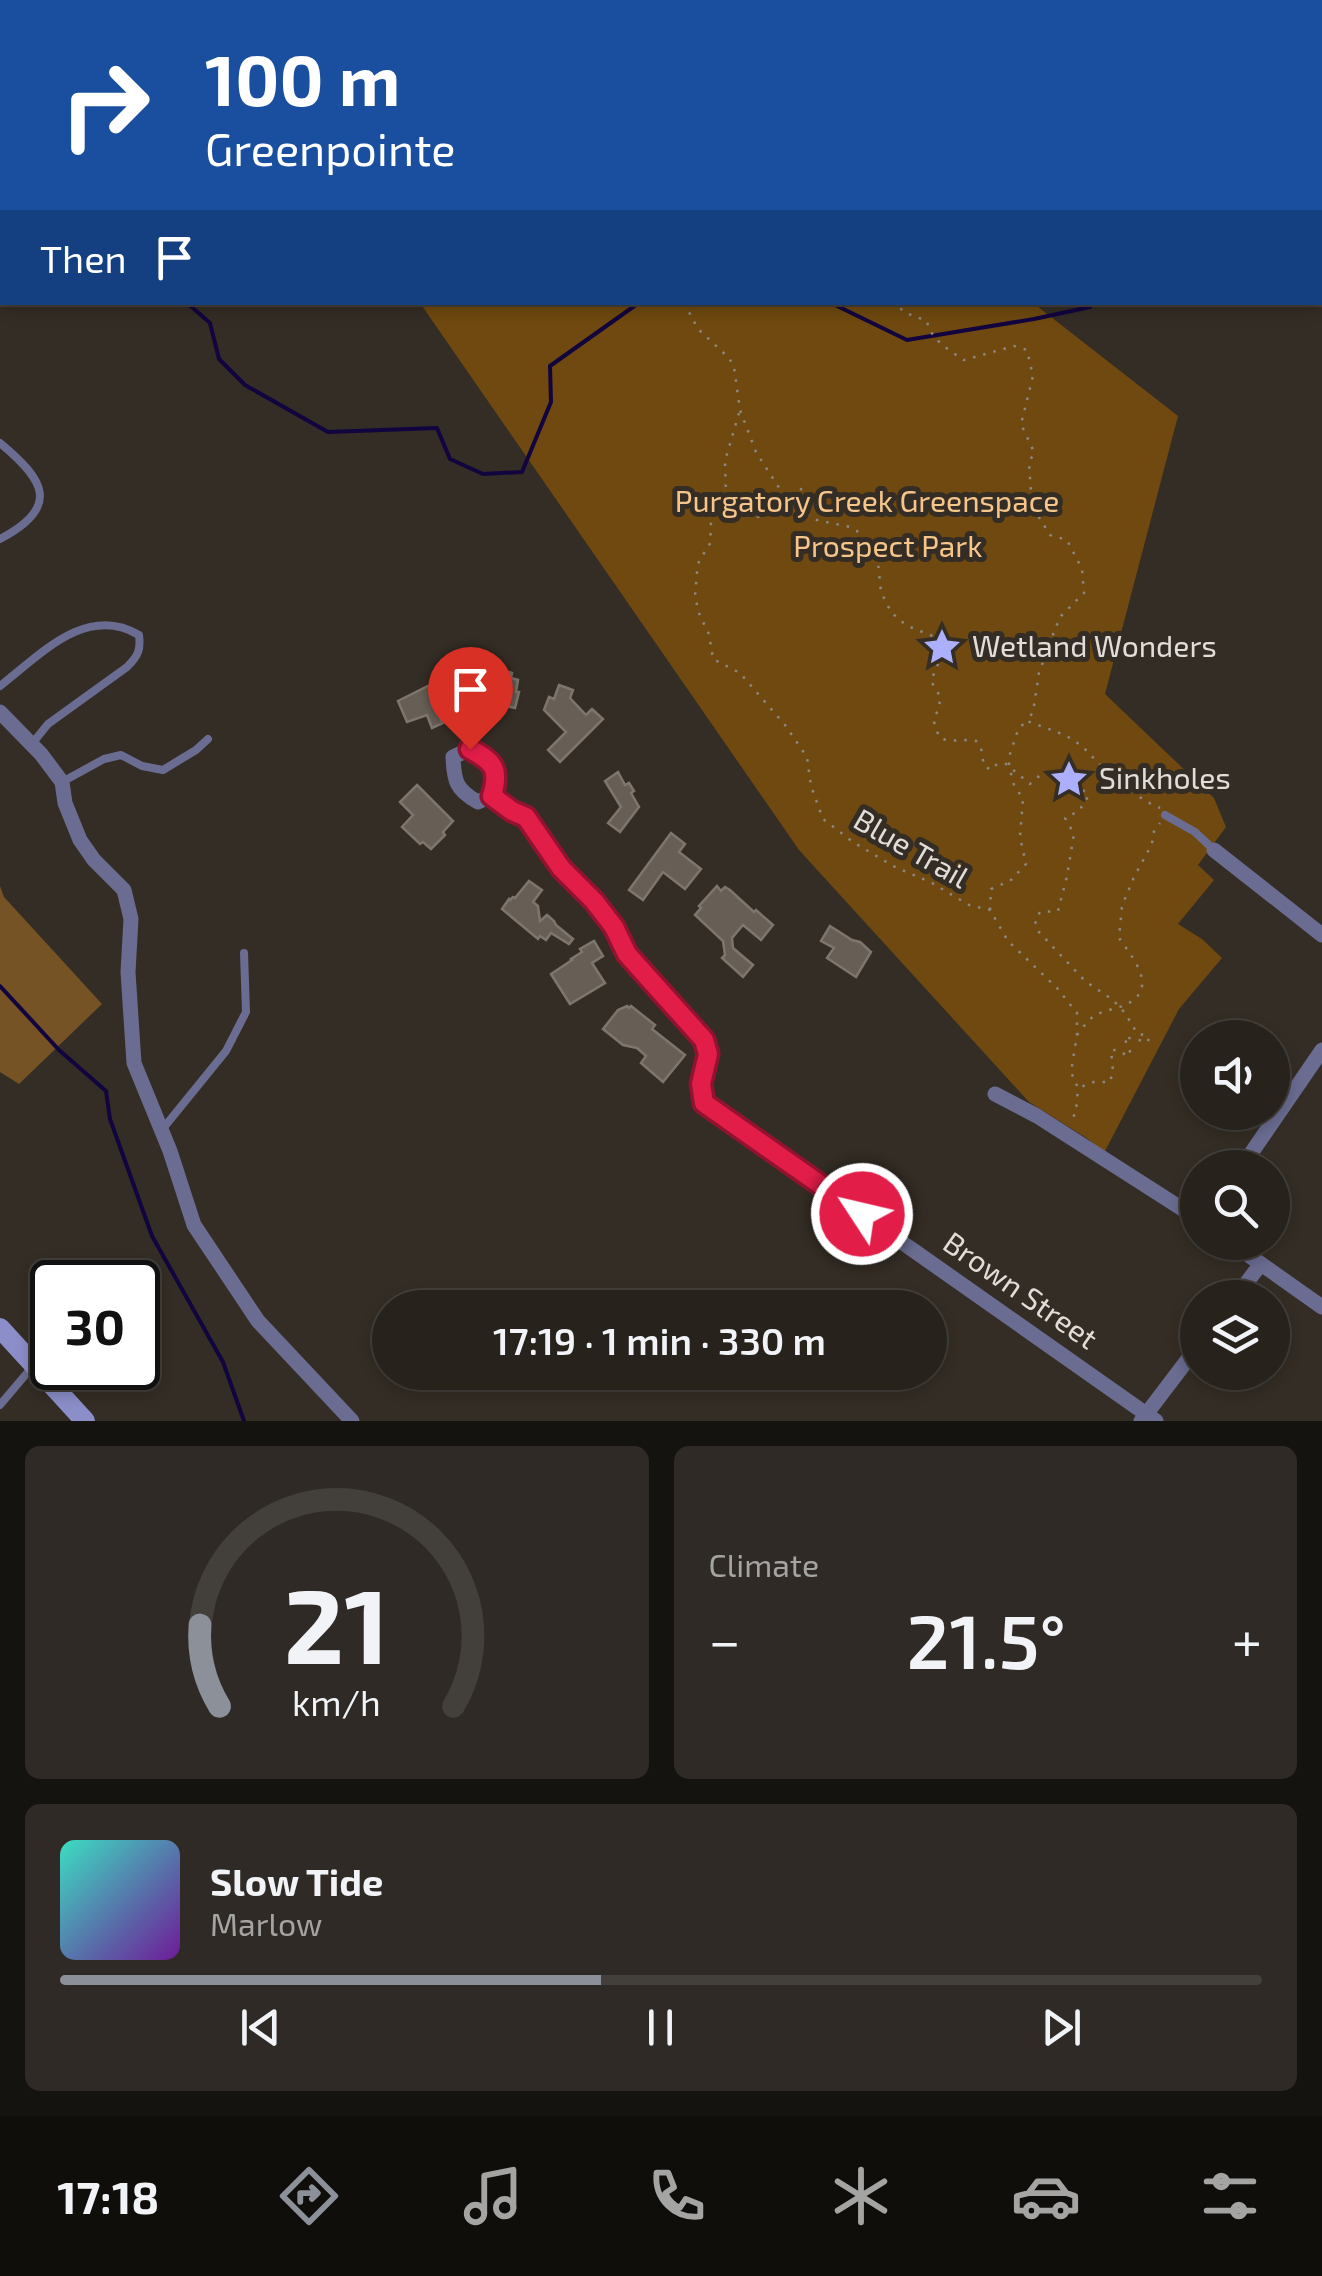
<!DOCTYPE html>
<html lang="en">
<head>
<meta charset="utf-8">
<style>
  :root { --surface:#27221c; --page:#2f2a25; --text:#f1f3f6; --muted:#a4a4a3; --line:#433f3b; --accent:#8c9099 }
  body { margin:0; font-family:"Exo 2",sans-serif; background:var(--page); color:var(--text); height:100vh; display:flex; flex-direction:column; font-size:38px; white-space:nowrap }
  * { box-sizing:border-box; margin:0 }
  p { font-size:32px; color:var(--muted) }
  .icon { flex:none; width:55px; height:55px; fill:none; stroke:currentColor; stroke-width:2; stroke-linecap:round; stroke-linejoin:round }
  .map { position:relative; height:1421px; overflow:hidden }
  .side { display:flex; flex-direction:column; gap:25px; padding:25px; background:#15130f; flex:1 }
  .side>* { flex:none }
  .hud { position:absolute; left:0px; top:0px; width:1322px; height:305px; box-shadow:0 5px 15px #0003,0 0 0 2px var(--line); background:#1a4fa0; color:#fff; overflow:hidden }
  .buttons { position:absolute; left:1180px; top:1020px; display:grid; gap:20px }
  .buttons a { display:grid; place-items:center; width:110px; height:110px; border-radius:50%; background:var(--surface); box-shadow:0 5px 15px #0003,0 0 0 2px var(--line); font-size:50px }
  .speed { position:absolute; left:30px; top:1260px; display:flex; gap:20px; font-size:50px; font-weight:700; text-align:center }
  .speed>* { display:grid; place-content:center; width:130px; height:130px; border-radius:50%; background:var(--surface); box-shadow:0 5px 15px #0003,0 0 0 2px var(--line); line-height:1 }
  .speed .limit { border:5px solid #111; border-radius:15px; background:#fff; color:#111 }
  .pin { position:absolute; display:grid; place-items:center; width:85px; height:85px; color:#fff; margin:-102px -42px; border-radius:50% 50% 50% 0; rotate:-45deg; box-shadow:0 0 10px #0007 }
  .pin .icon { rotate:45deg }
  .me { position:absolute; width:110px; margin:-55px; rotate:305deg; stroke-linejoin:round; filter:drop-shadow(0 0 8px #0008) }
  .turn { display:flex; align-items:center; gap:35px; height:210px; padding:0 40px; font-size:45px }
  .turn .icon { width:130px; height:130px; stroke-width:2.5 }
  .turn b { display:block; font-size:70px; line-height:85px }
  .then { display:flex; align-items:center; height:95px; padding:0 40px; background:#0003; gap:20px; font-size:38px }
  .big { font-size:75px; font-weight:600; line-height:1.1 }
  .side .card { flex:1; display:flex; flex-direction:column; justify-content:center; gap:15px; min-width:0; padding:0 35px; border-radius:15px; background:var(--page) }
  .side .dial { align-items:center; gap:0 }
  .dial svg { height:260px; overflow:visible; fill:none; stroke:var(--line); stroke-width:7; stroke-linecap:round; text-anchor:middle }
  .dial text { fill:var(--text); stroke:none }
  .song { display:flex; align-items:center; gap:30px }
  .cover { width:120px; height:120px; border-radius:15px; background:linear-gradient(135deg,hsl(170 70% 55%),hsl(280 70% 35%)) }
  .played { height:10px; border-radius:5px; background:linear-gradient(90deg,var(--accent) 45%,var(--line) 45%) }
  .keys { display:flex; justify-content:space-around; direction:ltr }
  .heat { display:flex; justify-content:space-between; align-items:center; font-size:55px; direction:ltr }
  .side .tiles { flex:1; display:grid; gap:25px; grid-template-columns:1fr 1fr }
  .card:last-child { grid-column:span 2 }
  .trip { position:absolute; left:372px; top:1290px; width:575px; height:100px; border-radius:50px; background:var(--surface); box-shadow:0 5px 15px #0003,0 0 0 2px var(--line); font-weight:600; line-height:100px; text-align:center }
  .tab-bar { display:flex; height:160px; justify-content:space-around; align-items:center; background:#100e0b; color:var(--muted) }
  .tab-bar .icon { width:70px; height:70px }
  .tab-bar .on { color:var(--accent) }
  .tab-bar b { font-size:45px; color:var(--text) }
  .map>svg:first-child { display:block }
</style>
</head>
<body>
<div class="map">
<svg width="1322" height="1421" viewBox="0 0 1322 1421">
  <rect width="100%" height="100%" fill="#342d25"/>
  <!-- green -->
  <g fill="#6f490f">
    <path d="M0,0H1186L1184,2H2V298L0,301Z"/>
    <path d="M420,303H1033L1178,416L1105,694L1214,798L1226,827L1198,865L1214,880L1178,924L1202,939L1222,958L1179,1009L1104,1153L1088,1139L1029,1102L799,850Z"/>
  </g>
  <!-- forest -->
  <path fill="#755325" d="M0,886L4,897L102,1004L19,1084L0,1072Z"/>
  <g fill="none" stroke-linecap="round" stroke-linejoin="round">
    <!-- stream -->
    <g stroke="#12043f" stroke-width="4">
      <path d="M0,261L2,262"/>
      <path d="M1320,287H1322"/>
      <path d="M186,302L210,323L219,359L245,385L328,432L437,428L450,459L483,474L522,472L551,402L550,366L640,302"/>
      <path d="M829,302L907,340L1034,319L1090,307"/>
      <path d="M0,986L59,1050L106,1091L110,1119L152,1236L223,1362L244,1421"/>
    </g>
  </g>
  <!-- building -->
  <g fill="#675f56" stroke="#7e766c" stroke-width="2.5">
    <path d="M498,669L512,673L511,678L518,680L516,692H519L515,708L472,698L476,680L482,681L485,671L497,674Z"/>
    <path d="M430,685L445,719L441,720L443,723L432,728L427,715L407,722L398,701Z"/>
    <path d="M559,685L573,690L570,698L586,715L592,709L603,719L560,762L548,750L566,732L544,710L549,697L554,699Z"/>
    <path d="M618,772L625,785L629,783L634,791L631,793L639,807L620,832L608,823L621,807L605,781Z"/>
    <path d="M417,785L453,821L443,832L445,835L431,849L423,842L420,844L402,827L413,815L400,802Z"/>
    <path d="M671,833L685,844L679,852L701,869L685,889L663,872L643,900L629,890Z"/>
    <path d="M529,881L542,890L533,902L538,906L540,921L547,915L554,921L556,925L573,939L569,944L551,933L546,940L540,936L538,939L502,909L509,899L510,900L513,897L515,898Z"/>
    <path d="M717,886L721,891L725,887L730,890L754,912L756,910L773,925L761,940L743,925L732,938L733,948L753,965L743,977L722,958L725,955L723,941L695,915L701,908L699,906Z"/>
    <path d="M830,926L852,940L860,942L871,952L856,977L827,958L834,948L821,941Z"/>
    <path d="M594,941L603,956L592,963L605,983L570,1004L551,974L572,960L571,959L582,952L580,949Z"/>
    <path d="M627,1006L629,1008L631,1006L655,1025L652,1029L685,1055L663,1082L641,1063L646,1056L637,1048L623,1045L603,1029L618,1010Z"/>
  </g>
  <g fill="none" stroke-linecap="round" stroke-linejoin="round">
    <!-- path -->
    <g stroke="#8d8781" stroke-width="2.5" stroke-dasharray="2.5 8" stroke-linecap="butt">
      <path d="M45,0L46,2"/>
      <path d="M67,2L68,0"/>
      <path d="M126,2L130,0"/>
      <path d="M553,2V0"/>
      <path d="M675,2L682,0"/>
      <path d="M0,52H2"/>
      <path d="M690,302L689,312L698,329L729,358L734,367L740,410L756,452L783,494L791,504L817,520L850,527L857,531L878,563L881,592L890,610L897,618L908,626L947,642L931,681L941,698L934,722L939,737C950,744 964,738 976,741L981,748L984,766L991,770L997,764H1006L1030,784C1054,759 1068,779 1089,795L1079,811L1065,818L1074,834L1067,876L1058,911L1040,912L1035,921L1038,931L1085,981L1113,1000L1125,1013L1137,1033L1149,1037L1148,1042L1124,1037L1131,1054L1126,1055L1117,1050H1111L1113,1071L1110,1082H1094L1078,1088"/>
      <path d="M892,302L906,313L927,321C930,339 950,351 964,360L1014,346L1027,350L1033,376L1021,424L1034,452L1029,463L1032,506L1050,535L1067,540L1082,569L1084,593L1061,616L1055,629L1039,673L1033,712L1027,721L1065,735L1082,746L1107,772L1145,801L1160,808"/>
      <path d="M739,413L725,461L726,495L715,514L710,526L711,542L699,561L697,572L695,597L700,616L709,634L713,659L740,673L785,725L807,757L811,786L823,819L853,842L893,866L932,883L969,905L990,910L1008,941L1057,988L1077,1013V1035L1071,1072L1078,1088L1076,1112L1072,1119"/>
      <path d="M757,517C787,508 789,507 806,482"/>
      <path d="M990,910L991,889L1010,881L1026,864L1020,837L1023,799L1014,785L1009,766V757L1018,730L1025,722"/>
      <path d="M1077,1035C1082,1029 1088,1020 1094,1016C1102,1011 1115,1009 1125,1005C1160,989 1133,958 1119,938L1122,906L1134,877L1152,844L1153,833L1160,823"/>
    </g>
    <!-- lane -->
    <g stroke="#6a6c91" stroke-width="8">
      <path d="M0,443C45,480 61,507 0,539"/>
      <path d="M0,686C39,656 86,603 139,635C141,650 138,656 127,667L48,724L31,745"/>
      <path d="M62,782L104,759L121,755L142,766L163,770L196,750L208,739"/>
      <path d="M1165,815L1195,832L1213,849"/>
      <path d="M161,1131L226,1051L246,1012L244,953"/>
      <path d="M0,1405L33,1366"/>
    </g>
    <!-- street -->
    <g stroke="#6a6c91" stroke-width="15">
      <path d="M0,712L41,754L62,782L65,803L80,840L94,860L124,890L131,919L128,972L134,1063L170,1151L194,1225L258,1321L352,1421"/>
      <path d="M493,795L478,802C456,790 454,781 453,757L470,749C493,762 500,769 493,795L512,811L525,817L561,868L594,901L614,927L627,954L637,967L704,1040L708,1054L701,1084L704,1103L1156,1421"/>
      <path d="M1214,850L1322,935"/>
      <path d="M995,1094L1037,1116L1198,1219"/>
      <path d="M1241,1168L1322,1050"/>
      <path d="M1230,1242L1322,1307"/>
      <path d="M1235,1298L1260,1265"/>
      <path d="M1141,1421L1198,1346"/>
    </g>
    <!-- secondary -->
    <g stroke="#8b8ec8" stroke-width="20">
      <path d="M611,2L615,0"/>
      <path d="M0,185L2,184"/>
      <path d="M0,1328L85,1421"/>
    </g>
  </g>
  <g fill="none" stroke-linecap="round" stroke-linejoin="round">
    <!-- route casing -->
    <g stroke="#92132f" stroke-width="25">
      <path id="route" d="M470,749C494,762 500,769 492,796L512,811L526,817L561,868L594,901L614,927L627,954L704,1040L708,1054L701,1084L704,1103L862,1214"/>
    </g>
    <!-- route -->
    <use href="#route" stroke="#e11d48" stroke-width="18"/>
  </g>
  <!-- icons -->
  <defs>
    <g id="sight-bare" transform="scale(3)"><path d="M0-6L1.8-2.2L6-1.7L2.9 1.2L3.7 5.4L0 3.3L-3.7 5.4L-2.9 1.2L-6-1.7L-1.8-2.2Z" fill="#acaffb" stroke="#342d25" stroke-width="2.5" paint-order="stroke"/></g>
  </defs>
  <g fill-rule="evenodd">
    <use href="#sight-bare" x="942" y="647"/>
    <use href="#sight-bare" x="1069" y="779"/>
  </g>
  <g text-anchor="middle" stroke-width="10" stroke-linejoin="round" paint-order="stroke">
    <!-- park labels -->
    <g font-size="30" fill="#f6c589" stroke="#342d25">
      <text x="867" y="512">Purgatory Creek Greenspace</text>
      <text x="888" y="557">Prospect Park</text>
    </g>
    <!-- poi labels -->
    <g font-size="30" fill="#e2ddd8" stroke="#342d25" text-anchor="start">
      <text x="972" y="657">Wetland Wonders</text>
      <text x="1099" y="789">Sinkholes</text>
    </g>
    <!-- street labels -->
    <g font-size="30" fill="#e2ddd8" stroke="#342d25">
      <text transform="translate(911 849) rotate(30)" y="10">Blue Trail</text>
      <text transform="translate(1020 1291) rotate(35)" y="10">Brown Street</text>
    </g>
  </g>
</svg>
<div class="buttons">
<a><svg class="icon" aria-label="sound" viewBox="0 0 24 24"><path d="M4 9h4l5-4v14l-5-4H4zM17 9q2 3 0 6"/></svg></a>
<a><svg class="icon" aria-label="search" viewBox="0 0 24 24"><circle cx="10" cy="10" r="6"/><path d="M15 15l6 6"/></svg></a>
<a><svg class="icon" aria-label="layers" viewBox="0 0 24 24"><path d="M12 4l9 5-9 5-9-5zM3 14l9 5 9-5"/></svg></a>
</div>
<div class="speed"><div class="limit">30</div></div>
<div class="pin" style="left:470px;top:749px;background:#d93025"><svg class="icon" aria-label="arrive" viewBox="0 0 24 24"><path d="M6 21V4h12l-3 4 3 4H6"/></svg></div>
<svg class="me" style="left:862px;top:1214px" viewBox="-20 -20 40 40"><circle r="17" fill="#e11d48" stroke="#fff" stroke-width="3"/><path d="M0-11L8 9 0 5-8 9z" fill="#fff"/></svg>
<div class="trip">17:19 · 1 min · 330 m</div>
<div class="hud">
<div class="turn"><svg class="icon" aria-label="right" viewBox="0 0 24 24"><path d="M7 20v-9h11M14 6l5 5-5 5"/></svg><div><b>100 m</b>Greenpointe</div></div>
<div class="then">Then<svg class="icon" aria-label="arrive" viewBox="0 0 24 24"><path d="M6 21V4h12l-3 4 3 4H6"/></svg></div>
</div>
</div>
<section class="side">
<div class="tiles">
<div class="card dial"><svg viewBox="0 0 100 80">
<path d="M14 69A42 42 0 1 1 86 69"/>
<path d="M14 69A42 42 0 0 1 8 44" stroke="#8c9099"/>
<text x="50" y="56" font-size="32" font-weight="700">21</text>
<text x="50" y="72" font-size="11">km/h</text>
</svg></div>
<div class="card"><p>Climate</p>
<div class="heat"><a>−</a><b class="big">21.5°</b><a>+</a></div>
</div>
<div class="card">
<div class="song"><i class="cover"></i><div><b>Slow Tide</b><p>Marlow</p></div></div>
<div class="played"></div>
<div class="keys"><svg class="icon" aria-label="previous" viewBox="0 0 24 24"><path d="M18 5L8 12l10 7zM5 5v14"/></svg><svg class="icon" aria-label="pause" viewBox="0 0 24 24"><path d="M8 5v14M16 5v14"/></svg><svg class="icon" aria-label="next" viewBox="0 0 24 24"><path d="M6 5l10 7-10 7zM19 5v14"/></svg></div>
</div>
</div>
</section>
<nav class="tab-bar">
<b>17:18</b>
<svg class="icon on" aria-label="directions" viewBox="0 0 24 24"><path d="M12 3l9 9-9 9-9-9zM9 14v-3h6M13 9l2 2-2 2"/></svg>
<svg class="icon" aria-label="music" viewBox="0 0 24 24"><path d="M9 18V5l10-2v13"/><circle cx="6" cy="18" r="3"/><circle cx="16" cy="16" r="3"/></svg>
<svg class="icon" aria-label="phone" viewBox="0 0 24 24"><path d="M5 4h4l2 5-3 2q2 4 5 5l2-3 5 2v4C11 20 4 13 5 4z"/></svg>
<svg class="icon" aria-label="climate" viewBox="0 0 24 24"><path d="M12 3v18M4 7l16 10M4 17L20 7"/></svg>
<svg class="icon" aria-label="car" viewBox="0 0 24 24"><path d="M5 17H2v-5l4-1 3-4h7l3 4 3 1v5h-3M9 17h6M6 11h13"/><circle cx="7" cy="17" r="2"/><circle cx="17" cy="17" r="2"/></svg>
<svg class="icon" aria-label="filters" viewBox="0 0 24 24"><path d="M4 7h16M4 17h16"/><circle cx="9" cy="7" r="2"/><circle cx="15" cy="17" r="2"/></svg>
</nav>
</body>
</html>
